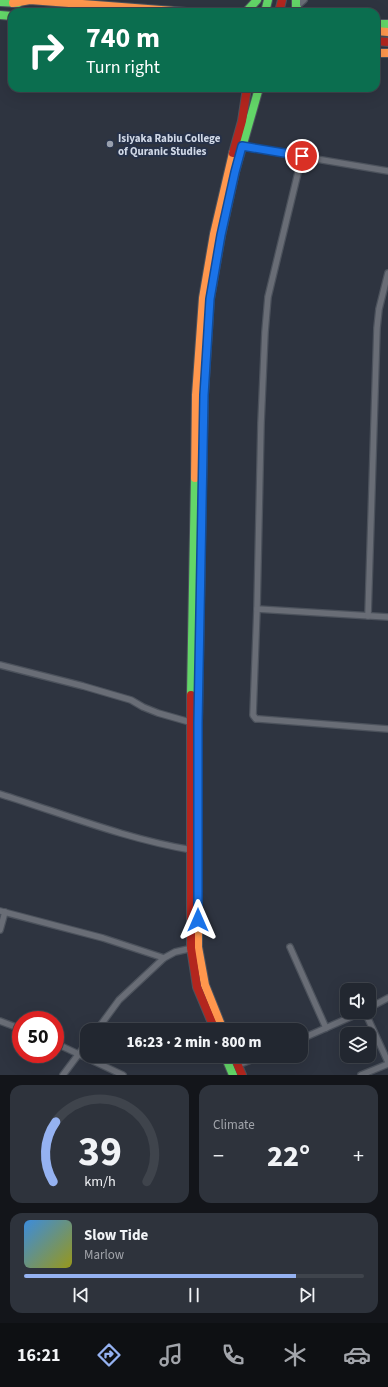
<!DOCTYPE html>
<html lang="en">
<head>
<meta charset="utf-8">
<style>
  :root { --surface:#222730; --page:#2e333c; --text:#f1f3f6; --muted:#a2a5ab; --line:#3f444c; --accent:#95b2f1 }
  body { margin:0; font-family:"Source Sans 3",sans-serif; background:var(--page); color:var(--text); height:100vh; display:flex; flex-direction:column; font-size:15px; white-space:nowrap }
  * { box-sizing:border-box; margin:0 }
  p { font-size:13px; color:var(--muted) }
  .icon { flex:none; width:22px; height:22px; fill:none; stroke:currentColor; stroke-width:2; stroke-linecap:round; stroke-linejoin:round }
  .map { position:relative; height:1075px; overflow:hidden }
  .side { display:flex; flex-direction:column; gap:10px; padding:10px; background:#13151a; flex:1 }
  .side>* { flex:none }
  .hud { position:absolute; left:8px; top:8px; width:372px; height:84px; border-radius:12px; box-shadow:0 4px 16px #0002,0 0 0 1px var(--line); background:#0b6e4f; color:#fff; overflow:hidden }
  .tools { position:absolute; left:340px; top:983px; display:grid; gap:8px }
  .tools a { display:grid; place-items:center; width:36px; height:36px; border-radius:8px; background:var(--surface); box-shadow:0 4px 16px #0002,0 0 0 1px var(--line); font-size:20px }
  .speed { position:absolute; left:12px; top:1011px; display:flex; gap:8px; font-size:20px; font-weight:700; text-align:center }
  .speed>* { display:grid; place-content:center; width:52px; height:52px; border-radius:50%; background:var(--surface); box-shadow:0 4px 16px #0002,0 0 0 1px var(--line); line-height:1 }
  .speed .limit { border:6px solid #d22; background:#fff; color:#111 }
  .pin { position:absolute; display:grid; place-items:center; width:34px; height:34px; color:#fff; margin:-17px; border:2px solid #fff; border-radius:50%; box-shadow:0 1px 4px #0007 }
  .me { position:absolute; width:44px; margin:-22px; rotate:0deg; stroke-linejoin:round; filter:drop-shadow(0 0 3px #0008) }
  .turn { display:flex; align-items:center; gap:14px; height:84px; padding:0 12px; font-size:18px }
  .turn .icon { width:52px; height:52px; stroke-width:2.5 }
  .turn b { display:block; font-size:28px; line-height:34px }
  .big { font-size:30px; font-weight:800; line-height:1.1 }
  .side .widget { flex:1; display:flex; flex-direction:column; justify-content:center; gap:6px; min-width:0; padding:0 14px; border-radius:12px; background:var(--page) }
  .side .dial { align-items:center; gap:0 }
  .dial svg { height:104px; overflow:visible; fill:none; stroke:var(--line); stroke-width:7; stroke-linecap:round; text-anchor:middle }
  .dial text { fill:var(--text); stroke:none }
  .song { display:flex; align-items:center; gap:12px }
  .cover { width:48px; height:48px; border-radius:6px; background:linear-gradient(135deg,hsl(210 70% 55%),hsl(60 70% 35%)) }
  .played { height:4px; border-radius:2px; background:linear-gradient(90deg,var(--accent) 80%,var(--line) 80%) }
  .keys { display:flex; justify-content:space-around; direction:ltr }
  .heat { display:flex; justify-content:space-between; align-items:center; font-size:22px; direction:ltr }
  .side .tiles { flex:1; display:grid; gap:10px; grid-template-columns:1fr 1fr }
  .widget:last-child { grid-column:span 2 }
  .trip { position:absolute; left:80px; top:1023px; width:228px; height:40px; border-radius:12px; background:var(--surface); box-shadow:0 4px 16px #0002,0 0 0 1px var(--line); font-weight:800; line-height:40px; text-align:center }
  .menu { display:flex; height:64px; justify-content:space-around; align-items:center; background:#0e1013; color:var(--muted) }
  .menu .icon { width:28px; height:28px }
  .menu .on { color:var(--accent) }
  .menu b { font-size:18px; color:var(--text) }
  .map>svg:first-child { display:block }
</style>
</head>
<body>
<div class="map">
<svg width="388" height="1075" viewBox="0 0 388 1075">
  <rect width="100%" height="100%" fill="#2e3440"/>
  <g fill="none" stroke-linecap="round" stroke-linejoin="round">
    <!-- street casing -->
    <g stroke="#4c525c" stroke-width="8">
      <g id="street">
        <path d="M296,7L304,0"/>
        <path d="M239,146L388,171"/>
        <path d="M302,156L268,297L265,332L261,423L257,609L253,715L256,719H259L388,729"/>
        <path d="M257,609L388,617"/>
        <path d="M368,616L377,328L379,309L388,273"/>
        <path d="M0,665L83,686L131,700L143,707L158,713L193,723"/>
        <path d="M0,794C64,814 126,839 192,850"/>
        <path d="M0,911L103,938L164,958"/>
        <path d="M0,930L5,912"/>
        <path d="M290,947L326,1028"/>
        <path d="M369,1008L388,998"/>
        <path d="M365,1012L388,1062"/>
        <path d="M0,1021L21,1029"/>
        <path d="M97,1030L119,1000L164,958L175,952L193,948"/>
        <path d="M301,1039L362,1012"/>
        <path d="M55,1043L123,1075"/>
        <path d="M238,1065L261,1056"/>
        <path d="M63,1075L87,1043"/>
        <path d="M361,1075L388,1064"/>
      </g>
    </g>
    <!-- fast casing -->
    <g stroke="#4c525c" stroke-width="10">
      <g id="fast">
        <path d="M296,0V7L300,12"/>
        <path d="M0,2L18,3"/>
        <path d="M246,12L257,0"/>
        <path d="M265,12L268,0"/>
        <path d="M0,15L12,16"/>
        <path d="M376,24H388"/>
        <path d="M221,236L235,172L259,88"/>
        <path d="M191,695L195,478"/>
        <path d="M225,1056L233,1075"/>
      </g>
    </g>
    <!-- slow casing -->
    <g stroke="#4c525c" stroke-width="10">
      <g id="slow">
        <path d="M13,3L30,0L187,12"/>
        <path d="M376,31L388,32"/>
        <path d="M376,53H388"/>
        <path d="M195,478L196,395L203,298L214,234L233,153"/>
        <path d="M202,489L204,395L210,299L221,236"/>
        <path d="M198,835V947L205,985L223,1030"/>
      </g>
    </g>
    <!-- jam casing -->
    <g stroke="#4c525c" stroke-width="10">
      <g id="jam">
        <path d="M279,12L282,0"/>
        <path d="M376,41L388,42"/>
        <path d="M233,153L242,121L247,88"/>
        <path d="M191,695V948L197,987L215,1030"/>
        <path d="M198,835V723L202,489"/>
        <path d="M234,1056L242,1075"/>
      </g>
    </g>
    <!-- street -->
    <use href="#street" stroke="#696d76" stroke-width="5.5"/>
    <!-- fast -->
    <use href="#fast" stroke="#63d668" stroke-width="8"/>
    <!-- slow -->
    <use href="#slow" stroke="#ff974d" stroke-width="8"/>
    <!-- jam -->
    <use href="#jam" stroke="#b3261e" stroke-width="8"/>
  </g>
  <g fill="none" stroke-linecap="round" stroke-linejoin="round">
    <!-- route casing -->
    <g stroke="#114b97" stroke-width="10">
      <path id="route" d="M198,920V723L204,395L210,299L221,235L235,172L242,146L302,156"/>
    </g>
    <!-- route -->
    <use href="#route" stroke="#1a73e8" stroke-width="7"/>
  </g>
  <!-- markers -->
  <circle fill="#989fad" stroke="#263148" stroke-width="1.5" cx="110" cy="144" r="4"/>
  <g text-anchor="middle" stroke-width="4" stroke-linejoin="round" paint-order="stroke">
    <!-- poi labels -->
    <g font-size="11" font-weight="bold" fill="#d1d9e7" stroke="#263148" text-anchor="start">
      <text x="118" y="142">Isiyaka Rabiu College<tspan x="118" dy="13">of Quranic Studies</tspan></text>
    </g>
  </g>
</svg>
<div class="tools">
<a><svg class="icon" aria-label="sound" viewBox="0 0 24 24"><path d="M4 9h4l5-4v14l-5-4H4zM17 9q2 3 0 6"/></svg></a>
<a><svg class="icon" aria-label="layers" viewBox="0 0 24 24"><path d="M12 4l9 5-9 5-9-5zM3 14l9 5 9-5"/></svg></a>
</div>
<div class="speed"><div class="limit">50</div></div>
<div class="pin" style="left:302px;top:156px;background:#d93025"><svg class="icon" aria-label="arrive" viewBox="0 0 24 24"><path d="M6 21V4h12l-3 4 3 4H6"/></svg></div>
<svg class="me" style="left:198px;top:920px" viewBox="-20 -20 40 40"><path d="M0-17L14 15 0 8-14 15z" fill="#1a73e8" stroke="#fff" stroke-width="4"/></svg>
<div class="trip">16:23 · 2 min · 800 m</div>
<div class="hud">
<div class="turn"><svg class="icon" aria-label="right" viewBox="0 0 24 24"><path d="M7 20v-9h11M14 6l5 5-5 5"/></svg><div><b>740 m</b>Turn right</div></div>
</div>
</div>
<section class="side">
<div class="tiles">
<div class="widget dial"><svg viewBox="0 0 100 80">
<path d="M14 69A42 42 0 1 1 86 69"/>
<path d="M14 69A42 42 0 0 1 16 23" stroke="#95b2f1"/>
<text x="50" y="56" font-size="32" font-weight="700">39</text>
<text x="50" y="72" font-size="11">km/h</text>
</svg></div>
<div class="widget"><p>Climate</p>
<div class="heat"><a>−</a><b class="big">22°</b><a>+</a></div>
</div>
<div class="widget">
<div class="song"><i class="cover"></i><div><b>Slow Tide</b><p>Marlow</p></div></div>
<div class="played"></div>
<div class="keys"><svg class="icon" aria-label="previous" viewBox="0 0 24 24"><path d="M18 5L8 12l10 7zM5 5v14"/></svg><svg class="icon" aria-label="pause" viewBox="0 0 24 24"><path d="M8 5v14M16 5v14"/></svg><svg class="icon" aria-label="next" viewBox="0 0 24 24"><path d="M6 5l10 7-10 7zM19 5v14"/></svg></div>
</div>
</div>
</section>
<nav class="menu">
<b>16:21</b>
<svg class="icon on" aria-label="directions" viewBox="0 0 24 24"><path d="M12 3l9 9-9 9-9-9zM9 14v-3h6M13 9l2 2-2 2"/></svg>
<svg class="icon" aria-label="music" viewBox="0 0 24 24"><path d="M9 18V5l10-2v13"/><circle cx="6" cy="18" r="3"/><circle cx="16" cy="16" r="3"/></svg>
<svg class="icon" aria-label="phone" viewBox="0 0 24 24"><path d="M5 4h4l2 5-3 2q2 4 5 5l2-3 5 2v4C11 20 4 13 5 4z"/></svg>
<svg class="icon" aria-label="climate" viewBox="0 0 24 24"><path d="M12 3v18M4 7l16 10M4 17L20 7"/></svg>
<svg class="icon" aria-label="car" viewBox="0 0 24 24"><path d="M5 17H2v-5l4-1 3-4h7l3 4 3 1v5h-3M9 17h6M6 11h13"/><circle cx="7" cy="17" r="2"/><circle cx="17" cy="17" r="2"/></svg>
</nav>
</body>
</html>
